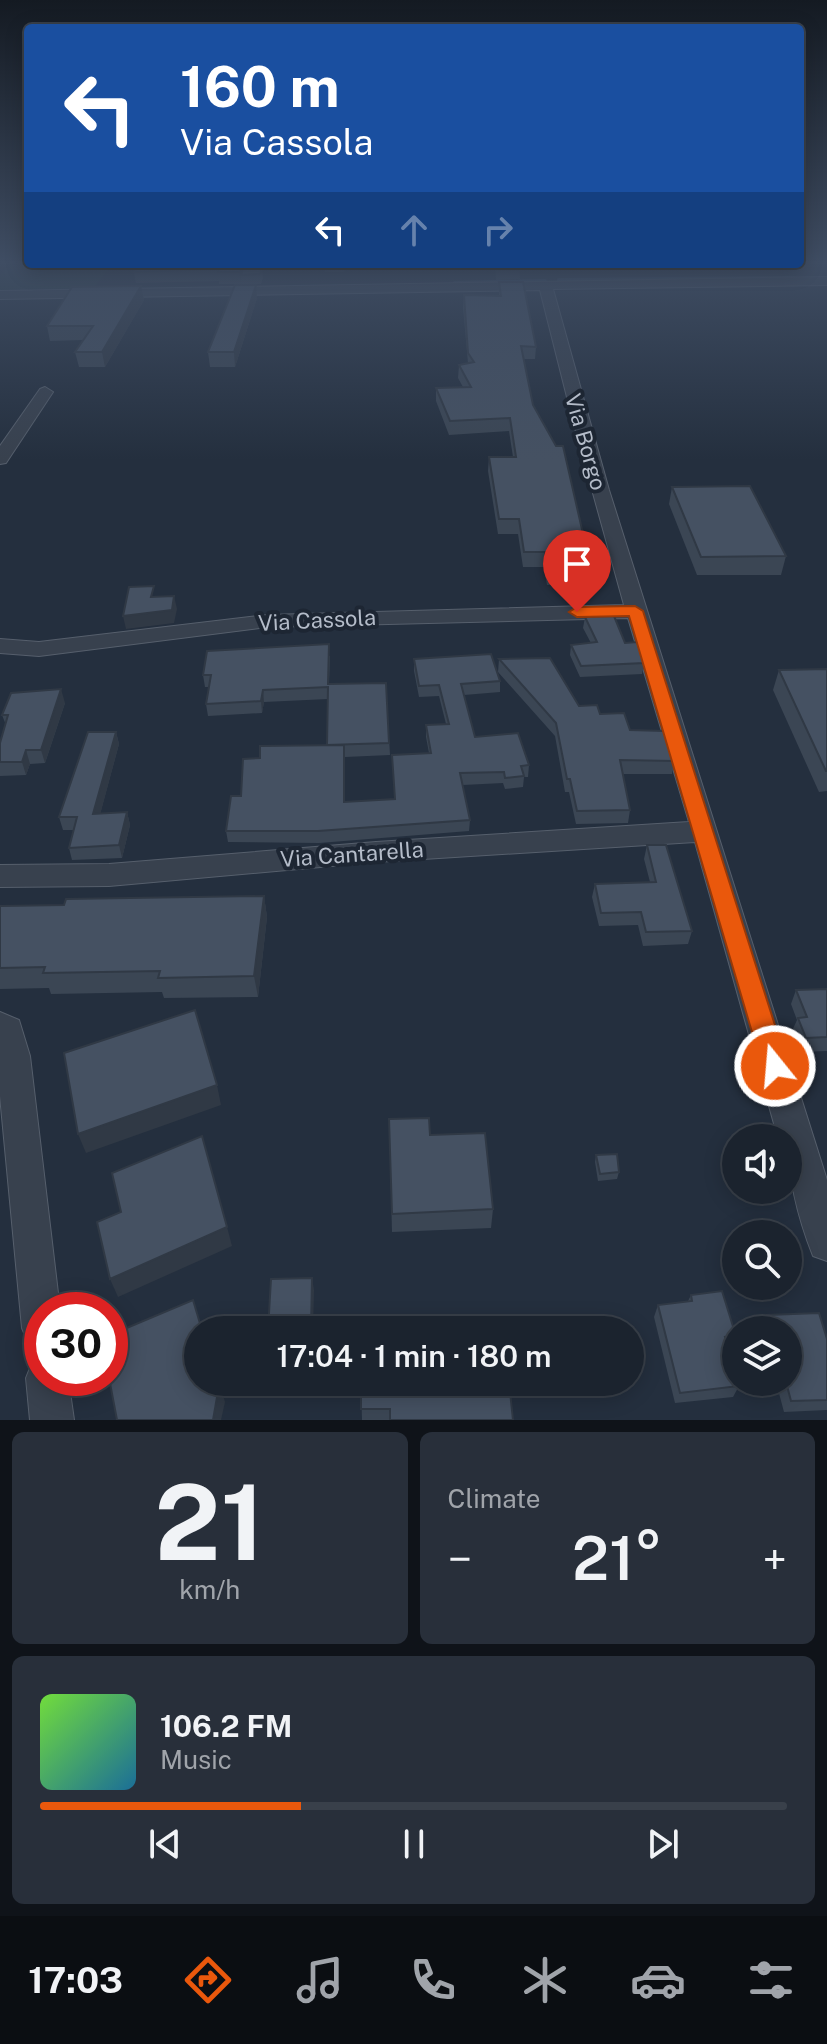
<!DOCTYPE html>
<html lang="en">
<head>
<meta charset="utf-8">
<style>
  :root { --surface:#1b232e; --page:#282f3a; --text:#f1f3f6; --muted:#a0a4aa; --line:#39404a; --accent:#ea580c }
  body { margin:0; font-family:"Public Sans",sans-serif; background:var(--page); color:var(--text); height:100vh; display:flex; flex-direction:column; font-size:30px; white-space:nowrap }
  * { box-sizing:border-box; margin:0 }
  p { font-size:26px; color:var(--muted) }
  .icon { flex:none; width:44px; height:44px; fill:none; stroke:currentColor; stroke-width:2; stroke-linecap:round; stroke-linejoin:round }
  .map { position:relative; height:1420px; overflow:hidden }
  .sheet { display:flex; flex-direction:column; gap:12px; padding:12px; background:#0f1319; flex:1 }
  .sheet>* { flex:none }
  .guide { position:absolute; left:24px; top:24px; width:780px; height:244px; border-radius:8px; box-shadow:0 4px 20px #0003,0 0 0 2px var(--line); background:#1a4fa0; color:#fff; overflow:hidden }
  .tools { position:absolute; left:722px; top:1124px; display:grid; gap:16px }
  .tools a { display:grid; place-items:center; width:80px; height:80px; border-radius:50%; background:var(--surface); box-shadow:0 4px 20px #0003,0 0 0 2px var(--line); font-size:40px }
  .speed { position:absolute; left:24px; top:1292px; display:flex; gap:16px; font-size:40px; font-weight:700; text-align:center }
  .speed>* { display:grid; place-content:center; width:104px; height:104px; border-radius:50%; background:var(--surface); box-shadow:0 4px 20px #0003,0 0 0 2px var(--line); line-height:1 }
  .speed .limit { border:12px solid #d22; background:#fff; color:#111 }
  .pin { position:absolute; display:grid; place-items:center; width:68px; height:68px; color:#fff; margin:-82px -34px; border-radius:50% 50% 50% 0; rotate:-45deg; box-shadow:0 0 8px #0007 }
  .pin .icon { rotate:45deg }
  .me { position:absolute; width:88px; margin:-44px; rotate:343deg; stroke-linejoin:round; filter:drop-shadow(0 0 6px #0008) }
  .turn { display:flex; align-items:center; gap:28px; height:168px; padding:0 24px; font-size:36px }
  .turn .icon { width:104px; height:104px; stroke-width:2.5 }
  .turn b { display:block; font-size:56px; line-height:68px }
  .lanes { display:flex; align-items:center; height:76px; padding:0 24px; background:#0003; justify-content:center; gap:40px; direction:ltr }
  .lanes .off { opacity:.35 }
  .big { font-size:60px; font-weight:600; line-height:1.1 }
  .sheet .widget { flex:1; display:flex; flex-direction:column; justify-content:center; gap:12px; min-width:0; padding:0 28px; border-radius:12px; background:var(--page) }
  .sheet .dial { align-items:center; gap:0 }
  .dial b { font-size:104px; line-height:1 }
  .song { display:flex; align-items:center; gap:24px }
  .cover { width:96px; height:96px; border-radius:12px; background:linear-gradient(135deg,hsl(100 70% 55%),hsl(200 70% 35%)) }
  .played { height:8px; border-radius:4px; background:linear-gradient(90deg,var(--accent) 35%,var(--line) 35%) }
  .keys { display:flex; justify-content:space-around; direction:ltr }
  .heat { display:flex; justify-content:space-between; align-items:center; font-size:44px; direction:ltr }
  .sheet .tiles { flex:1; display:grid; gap:12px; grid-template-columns:1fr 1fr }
  .widget:last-child { grid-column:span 2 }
  .trip { position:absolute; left:184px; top:1316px; width:460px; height:80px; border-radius:40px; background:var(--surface); box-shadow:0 4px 20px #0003,0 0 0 2px var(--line); font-weight:600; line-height:80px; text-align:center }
  .tab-bar { display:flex; height:128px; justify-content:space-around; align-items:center; background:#0b0e12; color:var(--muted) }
  .tab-bar .icon { width:56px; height:56px }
  .tab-bar .current { color:var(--accent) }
  .tab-bar b { font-size:36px; color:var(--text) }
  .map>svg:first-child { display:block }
</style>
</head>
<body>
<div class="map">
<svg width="827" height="1420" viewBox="0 0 827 1420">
  <rect width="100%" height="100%" fill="#242f3e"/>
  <!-- green -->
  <path fill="#263c3f" d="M13,261H28V264H111L94,288L0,290V275Z"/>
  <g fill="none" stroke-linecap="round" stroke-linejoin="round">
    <!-- stream -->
    <g stroke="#394c67" stroke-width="4">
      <path d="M559,280L793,278"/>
      <path d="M455,283L545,281"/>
    </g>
    <!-- minor casing -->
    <g stroke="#565f6c" stroke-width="2">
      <g id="minor">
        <path d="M827,277V285L553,289L609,490L827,1180V1261L813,1256C798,1218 788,1179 788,1138H778L695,842L376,862L109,886L0,887V865L109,864L376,842L689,822L628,618L267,627L39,656L0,653V639L39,642L267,615L624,605L573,421L540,290L0,299V291Z"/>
        <path d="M45,387L53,392L6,463L0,464V446L40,389Z"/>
        <path d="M0,1012L19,1020L30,1056L60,1310H42V1348L28,1342L22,1328L0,1096Z"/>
        <path d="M42,1359V1378H68L74,1420H30L26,1378L32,1363Z"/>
      </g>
    </g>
    <!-- minor -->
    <use href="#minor" fill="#38414e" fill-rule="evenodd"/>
  </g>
  <!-- wall -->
  <g fill="#3b4654">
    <path d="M139,264H248L246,269H262L263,278L261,284H219V281L136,283L134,272Z"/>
    <path d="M325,264H346L344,272H325Z"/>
    <path d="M495,264H519L520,279L496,280Z"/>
    <path d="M499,282L536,347L535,359H524L533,405L591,569L589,584L547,585L544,567H523L518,534H498L488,471L489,457H513L509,431L449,435L436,401V388L463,387L458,378L459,365L468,363L463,307L464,295L499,296Z"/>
    <path d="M141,286L144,300L105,367H79L75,352L83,340L50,341L47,326Z"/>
    <path d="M257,298L235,367H210L208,352Z"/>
    <path d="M672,487L786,556L781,575H697L669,504Z"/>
    <path d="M585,617L625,643L644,663L642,674L580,677L570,655L571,645L591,643L583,628Z"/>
    <path d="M330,656L329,684L386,683L390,755L345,757V802L395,799L392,755L429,753L426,737V725L446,724L439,696L419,697L414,671V659L500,681V692L464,695L475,737L529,765L528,777H524L523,787L505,789L503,783L463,785L470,820L469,831L319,843L228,842L226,831L260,758L327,746L328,699L264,702L262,713L208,716L206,704L209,687H205L203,675Z"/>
    <path d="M499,659L579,706L600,714L630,730L674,761L672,774H623L630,810L628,823L576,824L569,792H565L555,736L498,672Z"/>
    <path d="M827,669V791L819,792L773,690L779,670Z"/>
    <path d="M65,703L45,763L30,764L26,775L0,776V743L6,725L2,715Z"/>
    <path d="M116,732L119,744L100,814L127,812L130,825L122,858L72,860L69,848L74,830H63L59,817Z"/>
    <path d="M647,845L692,931L688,944L643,946L638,925L599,926L592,897L595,884L650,882L644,859Z"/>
    <path d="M264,896L267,917L258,997L164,998L162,992L51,994L49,988L0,989V906L64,905Z"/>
    <path d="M827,989V1051L800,1052L792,1031L797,1020L791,1004L796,990Z"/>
    <path d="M389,1119L430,1135L493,1209L491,1228L392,1232Z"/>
    <path d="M596,1155L619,1172L617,1179L598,1181L595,1162Z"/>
    <path d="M691,1295L736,1336L730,1348H728L739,1386L733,1397L675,1403L654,1317L658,1305L688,1301Z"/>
    <path d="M767,1315L827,1339V1410L784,1412L776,1382H788V1330H762L761,1326Z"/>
    <path d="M361,1382L513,1420H362Z"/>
  </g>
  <!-- shaded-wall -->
  <g fill="#303945">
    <path d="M243,264H248L245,274L241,275V284L240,272Z"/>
    <path d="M256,285L257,298L235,367L234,352Z"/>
    <path d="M141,286L144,300L105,367L102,352Z"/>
    <path d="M174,596L177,609L174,623L126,629L123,616Z"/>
    <path d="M61,689L65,703L45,763L41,750Z"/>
    <path d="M263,690L264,702L262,713L261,701Z"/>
    <path d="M116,732L119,744L97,826L93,814Z"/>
    <path d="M26,750L30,764L26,775L22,762Z"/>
    <path d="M127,812L130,825L122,858L119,845Z"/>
    <path d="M264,896L267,917L258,997L254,976Z"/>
    <path d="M217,1085L221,1105L86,1153L78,1134Z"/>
    <path d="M227,1227L232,1246L118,1297L110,1279Z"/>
    <path d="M312,1278L314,1290L313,1330H311Z"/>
    <path d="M219,1382L225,1402L221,1420H213Z"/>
  </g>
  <!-- building -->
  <g fill="#455162" stroke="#303945" stroke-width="2">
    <path d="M139,264H243L240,272H218L219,269L134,272Z"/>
    <path d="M496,264H519L520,270H497Z"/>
    <path d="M243,269H262L260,274L241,275Z"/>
    <path d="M499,282H523L536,347L521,346L533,405L556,446H563L591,569L549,570L545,552H524L519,519H499L489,457H516L510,418L450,421L436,388L471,387L459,365L474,362L468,353L464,295L501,296Z"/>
    <path d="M235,285H256L234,352H208Z"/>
    <path d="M141,286L102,352H75L93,326H47L72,287Z"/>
    <path d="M750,486L786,556L701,557L672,487Z"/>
    <path d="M154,586L151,597L174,596L172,610L123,616L129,587Z"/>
    <path d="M614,616L625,643L637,642L644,663L581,666L571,645L597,642L585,617Z"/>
    <path d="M329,644L328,684L386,683L389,743L327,745L328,687L263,690L261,701L206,704L211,675H203L207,651Z"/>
    <path d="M491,654L500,681L461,684L475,737L518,733L529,765L521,766L524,776L505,778L504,772L460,773L470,820L318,831H226L231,796H241L243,759L260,758V746L344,745V802L395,799L392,755L431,753L426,725L449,724L439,685L419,686L414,659Z"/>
    <path d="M550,658L579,706L597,705L600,714L624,713L630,730L665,731L674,761L620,760L630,810L577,811L570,779H567L556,723L499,659Z"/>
    <path d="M827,669V771H826L779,670Z"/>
    <path d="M61,689L41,750H26L22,762H0V743L8,715H2L11,693Z"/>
    <path d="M88,732H116L93,814L127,812L119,845L69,848L77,817H59Z"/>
    <path d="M647,845H666L692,931L646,932L641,912L601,913L595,884L656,882Z"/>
    <path d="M264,896L254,976L158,978L160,971L43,973L45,967L0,968V906L64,905L66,899Z"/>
    <path d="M827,989V1037L806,1038L798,1018L807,1017L796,990Z"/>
    <path d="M195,1010L217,1085L78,1134L64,1053Z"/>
    <path d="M429,1118L430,1135L485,1133L493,1209L392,1214L389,1119Z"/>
    <path d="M202,1136L227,1227L110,1279L97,1222L121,1212L112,1173Z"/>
    <path d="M617,1154L619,1172L600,1174L596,1155Z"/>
    <path d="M312,1278L311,1330H268L271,1279Z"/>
    <path d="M722,1291L736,1336L725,1337L736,1376V1382H738L739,1386L680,1393L658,1305L692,1301L691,1295Z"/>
    <path d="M193,1300L202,1330H198V1382H218L219,1386L213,1420H117L109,1378L110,1335Z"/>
    <path d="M819,1313L827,1339V1400L791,1401L786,1382H788V1330H772L767,1315Z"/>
    <path d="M361,1382H509L513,1420H390V1409H361Z"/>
  </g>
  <!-- sky -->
  <linearGradient id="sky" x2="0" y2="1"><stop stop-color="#141a22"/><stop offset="0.57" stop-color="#3f4d63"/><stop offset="1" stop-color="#3f4d63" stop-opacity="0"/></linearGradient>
  <rect width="827" height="460" fill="url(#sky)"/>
  <!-- route -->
  <path fill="#ea580c" stroke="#983908" stroke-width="2" d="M635,606L643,611L788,1066L784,1074L775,1078L766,1074L762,1066L629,616L577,617L569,612L577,607Z"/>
  <g text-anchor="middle" stroke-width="8" stroke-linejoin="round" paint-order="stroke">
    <!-- street labels -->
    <g font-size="22" fill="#b4bcc9" stroke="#1d2633">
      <text transform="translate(586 442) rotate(74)" y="8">Via Borgo</text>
      <text transform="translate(317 620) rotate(-3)" y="8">Via Cassola</text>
      <text transform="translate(352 854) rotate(-4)" y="8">Via Cantarella</text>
    </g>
  </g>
</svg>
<div class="tools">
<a><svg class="icon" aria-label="sound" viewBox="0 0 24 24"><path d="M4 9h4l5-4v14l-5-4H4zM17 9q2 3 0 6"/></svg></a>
<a><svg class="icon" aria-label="search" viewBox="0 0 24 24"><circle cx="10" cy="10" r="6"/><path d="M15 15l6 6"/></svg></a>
<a><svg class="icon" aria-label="layers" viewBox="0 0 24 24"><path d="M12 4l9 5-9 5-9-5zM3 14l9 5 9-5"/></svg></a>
</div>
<div class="speed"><div class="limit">30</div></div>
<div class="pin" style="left:577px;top:612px;background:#d93025"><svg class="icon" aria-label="arrive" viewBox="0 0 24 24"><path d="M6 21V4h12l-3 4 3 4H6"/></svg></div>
<svg class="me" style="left:775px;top:1066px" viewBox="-20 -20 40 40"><circle r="17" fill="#ea580c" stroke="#fff" stroke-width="3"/><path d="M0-11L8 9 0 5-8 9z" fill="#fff"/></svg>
<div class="trip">17:04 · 1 min · 180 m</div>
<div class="guide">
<div class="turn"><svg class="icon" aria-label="left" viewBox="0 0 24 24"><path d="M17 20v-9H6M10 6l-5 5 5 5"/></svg><div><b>160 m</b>Via Cassola</div></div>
<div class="lanes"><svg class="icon" aria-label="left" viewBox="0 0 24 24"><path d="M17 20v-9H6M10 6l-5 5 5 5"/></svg><svg class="icon off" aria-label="ahead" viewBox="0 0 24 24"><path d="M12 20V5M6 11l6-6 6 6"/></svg><svg class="icon off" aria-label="right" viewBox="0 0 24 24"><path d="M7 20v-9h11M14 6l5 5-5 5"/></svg></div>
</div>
</div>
<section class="sheet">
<div class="tiles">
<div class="widget dial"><b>21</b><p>km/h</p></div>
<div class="widget"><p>Climate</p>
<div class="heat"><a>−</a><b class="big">21°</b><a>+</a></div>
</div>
<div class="widget">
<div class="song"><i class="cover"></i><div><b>106.2 FM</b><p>Music</p></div></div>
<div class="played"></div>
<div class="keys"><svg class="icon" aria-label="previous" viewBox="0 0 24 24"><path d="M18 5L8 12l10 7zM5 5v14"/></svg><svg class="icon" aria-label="pause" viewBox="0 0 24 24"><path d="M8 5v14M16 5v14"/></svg><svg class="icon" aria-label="next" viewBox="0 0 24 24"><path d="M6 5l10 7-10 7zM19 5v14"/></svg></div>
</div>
</div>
</section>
<nav class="tab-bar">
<b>17:03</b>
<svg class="icon current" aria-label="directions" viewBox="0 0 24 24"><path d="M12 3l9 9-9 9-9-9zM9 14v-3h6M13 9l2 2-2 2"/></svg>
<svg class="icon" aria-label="music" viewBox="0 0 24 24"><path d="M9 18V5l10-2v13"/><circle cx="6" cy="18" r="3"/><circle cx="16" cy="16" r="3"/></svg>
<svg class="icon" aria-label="phone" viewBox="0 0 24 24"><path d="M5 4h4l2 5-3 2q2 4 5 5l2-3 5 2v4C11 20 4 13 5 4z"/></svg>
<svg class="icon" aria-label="climate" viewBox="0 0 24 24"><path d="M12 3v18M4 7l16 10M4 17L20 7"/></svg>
<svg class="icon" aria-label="car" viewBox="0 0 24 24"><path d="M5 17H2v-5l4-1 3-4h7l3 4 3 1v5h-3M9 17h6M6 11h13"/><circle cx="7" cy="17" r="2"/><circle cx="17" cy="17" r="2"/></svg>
<svg class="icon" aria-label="filters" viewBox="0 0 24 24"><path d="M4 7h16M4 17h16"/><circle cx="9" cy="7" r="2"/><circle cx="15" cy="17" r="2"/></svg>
</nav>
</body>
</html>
